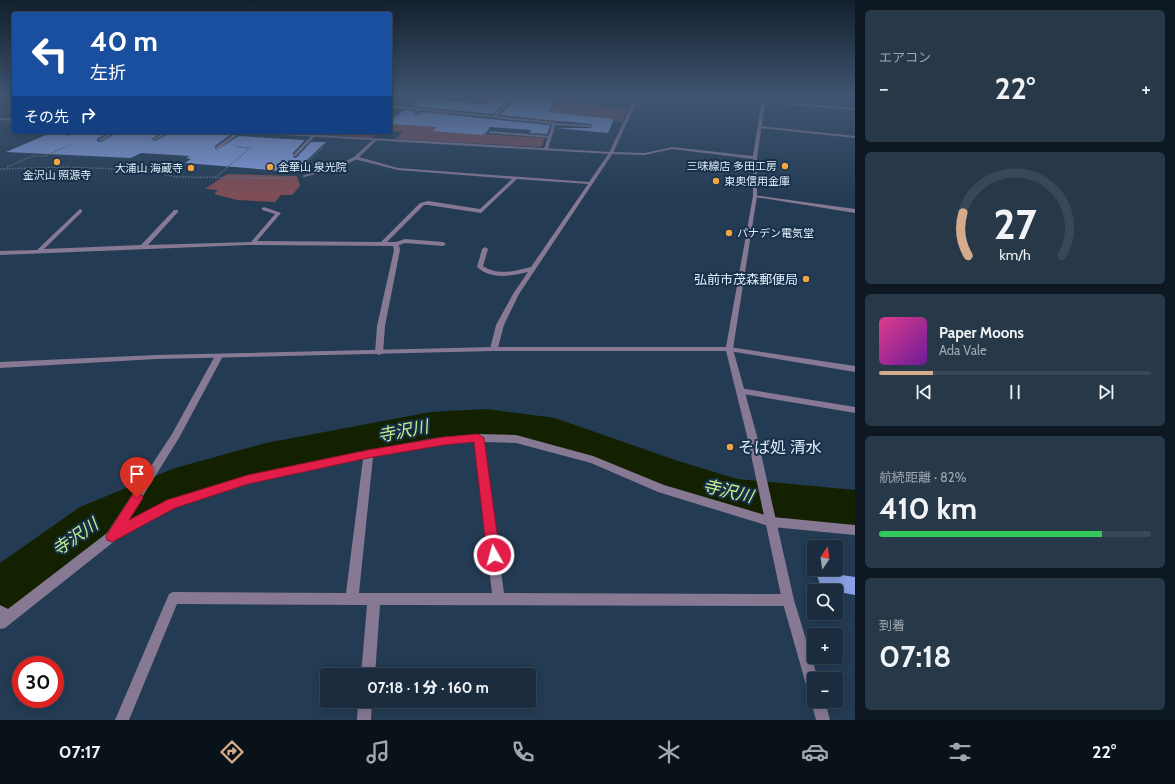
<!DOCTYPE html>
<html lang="ja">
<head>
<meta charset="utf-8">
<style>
  :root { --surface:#1a2c3e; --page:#273849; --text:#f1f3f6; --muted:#9fa7b0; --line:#384858; --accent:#d6ab8b }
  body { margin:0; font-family:Cabin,"Noto Sans JP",sans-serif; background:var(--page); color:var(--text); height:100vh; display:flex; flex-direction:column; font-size:15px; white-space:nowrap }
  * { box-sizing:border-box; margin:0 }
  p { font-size:13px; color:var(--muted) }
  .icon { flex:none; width:22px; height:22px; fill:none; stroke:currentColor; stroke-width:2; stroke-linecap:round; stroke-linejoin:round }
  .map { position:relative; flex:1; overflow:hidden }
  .drawer { display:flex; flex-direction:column; gap:10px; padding:10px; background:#0e1822; width:320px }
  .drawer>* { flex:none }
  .hud { position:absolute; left:12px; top:12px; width:380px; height:122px; border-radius:4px; box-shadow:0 2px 10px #0003,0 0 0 1px var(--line); background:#1a4fa0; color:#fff; overflow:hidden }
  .needle { width:26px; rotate:13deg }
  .fabs { position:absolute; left:807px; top:540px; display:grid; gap:8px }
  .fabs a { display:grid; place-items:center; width:36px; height:36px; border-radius:4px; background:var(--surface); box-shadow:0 2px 10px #0003,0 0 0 1px var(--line); font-size:20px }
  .speed { position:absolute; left:12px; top:656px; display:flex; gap:8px; font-size:20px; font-weight:700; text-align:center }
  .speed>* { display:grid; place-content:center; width:52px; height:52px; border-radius:50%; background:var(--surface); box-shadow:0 2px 10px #0003,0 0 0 1px var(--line); line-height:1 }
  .speed .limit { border:6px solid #d22; background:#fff; color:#111 }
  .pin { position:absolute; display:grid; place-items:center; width:34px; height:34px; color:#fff; margin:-41px -17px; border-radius:50% 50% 50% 0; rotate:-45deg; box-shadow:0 0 4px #0007 }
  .pin .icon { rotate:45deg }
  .me { position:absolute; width:44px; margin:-22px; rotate:353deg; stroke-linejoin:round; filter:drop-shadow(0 0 3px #0008) }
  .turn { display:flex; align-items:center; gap:14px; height:84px; padding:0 12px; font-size:18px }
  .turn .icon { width:52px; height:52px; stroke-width:2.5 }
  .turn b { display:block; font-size:28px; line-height:34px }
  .then { display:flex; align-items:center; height:38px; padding:0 12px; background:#0003; gap:8px; font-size:15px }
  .big { font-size:30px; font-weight:800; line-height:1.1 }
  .drawer .tile { flex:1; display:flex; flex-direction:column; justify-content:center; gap:6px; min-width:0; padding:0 14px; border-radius:6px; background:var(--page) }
  .drawer .dial { align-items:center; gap:0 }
  .dial svg { height:104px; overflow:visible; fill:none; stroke:var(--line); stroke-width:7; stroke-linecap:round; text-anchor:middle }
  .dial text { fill:var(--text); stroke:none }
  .song { display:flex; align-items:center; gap:12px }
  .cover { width:48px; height:48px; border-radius:6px; background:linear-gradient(135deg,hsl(330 70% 55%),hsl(280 70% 35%)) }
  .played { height:4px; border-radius:2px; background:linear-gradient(90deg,var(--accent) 20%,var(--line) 20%) }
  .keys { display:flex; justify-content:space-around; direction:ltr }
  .heat { display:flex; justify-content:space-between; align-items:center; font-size:22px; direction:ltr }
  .charge { height:6px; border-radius:3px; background:linear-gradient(90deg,#34c759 82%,var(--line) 0) }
  .trip { position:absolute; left:320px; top:668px; width:216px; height:40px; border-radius:4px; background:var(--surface); box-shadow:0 2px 10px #0003,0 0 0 1px var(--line); font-weight:800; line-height:40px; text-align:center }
  .dock { display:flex; height:64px; justify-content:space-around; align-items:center; background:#0a1219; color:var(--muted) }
  .dock .icon { width:28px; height:28px }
  .dock .on { color:var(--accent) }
  .dock b { font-size:18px; color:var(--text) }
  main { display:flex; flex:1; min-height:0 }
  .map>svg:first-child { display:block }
</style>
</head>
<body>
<main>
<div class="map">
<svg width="855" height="720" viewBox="0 0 855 720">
  <rect width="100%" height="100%" fill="#233b53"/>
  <!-- green -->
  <g fill="#804d56">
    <path d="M444,97H463L460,99C470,103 485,97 498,97L496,99L507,100C496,110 482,102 469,104C466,105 461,109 458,112L434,109L452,100Z"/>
    <path d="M557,97H577L575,100L595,102L600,106L628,109L621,122L614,121L615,119L570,114L564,122L528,119L546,107L554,108L557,102L553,101Z"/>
    <path d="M431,111L450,114L436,127L434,131L545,138L541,147L395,139L403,132L390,131V122L413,125Z"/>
    <path d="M323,132H378L372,138L319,134Z"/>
    <path d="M227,174L297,176L300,186L292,195H281L275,202L237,200L214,194L218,190L205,189Z"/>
  </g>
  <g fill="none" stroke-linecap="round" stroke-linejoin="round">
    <!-- river -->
    <path fill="#132100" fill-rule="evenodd" d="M486,409L555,418L675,460L737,479L855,490V526L737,513L654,485L550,445L486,435L431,438L266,473L187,498L110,533L17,609L0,616V563L80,507L175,468L266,443L431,412Z"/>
  </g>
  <!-- building -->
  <g fill="#89a0e4">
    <path d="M424,97H451L445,101L490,105L498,97L554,99L549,112L614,119L608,133L556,128H590L593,125L590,124L500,115L512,103V101L508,100L493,114L411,106Z"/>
    <path d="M405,110L414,111L415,116L422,112L550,125L547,134L530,133L531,130L490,127L486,133L481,135L433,131L437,127L390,124V120Z"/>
    <path d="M53,132H67L68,136L76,132H109L97,139V141L101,142L118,132H163L151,139L155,141L172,132L230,135L215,146L216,150L239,136L305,140L293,153L294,158L297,157L311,142H326L294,172L185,163L191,159L186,158L190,156L141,153L131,158L6,152Z"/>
    <path d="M815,571L855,577V595L822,589Z"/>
  </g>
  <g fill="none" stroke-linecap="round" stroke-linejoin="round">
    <!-- path-far1 -->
    <g stroke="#5e7388" stroke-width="1" stroke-dasharray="1.5 1.5" stroke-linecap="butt">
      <path d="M728,97L753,100"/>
      <path d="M518,107L567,110L573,97"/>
      <path d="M237,147L246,148"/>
      <path d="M63,148L71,144"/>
      <path d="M322,148L324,146"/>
    </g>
    <!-- path -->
    <g stroke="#5e7388" stroke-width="1.5" stroke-dasharray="1.5 1.5" stroke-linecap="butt">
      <path d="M303,166L323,147"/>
      <path d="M7,167L33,156H46L65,147"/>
      <path d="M0,169L66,167L143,170L176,177L294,178"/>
      <path d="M215,178L250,148L237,147"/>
    </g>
    <!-- service -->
    <g fill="#877894" fill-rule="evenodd">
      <path d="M508,101L511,102L496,117H494V115Z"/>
      <path d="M421,108L424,109L417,114H415V112Z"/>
      <path d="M553,123L590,125L592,126L590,127L554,125Z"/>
      <path d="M490,131L550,136L552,137L550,138L489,133Z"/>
      <path d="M70,132H75L68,135V133Z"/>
      <path d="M112,132H117L101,141L98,140Z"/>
      <path d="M166,132H171L155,140L152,139Z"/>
      <path d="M237,132H242L218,149H216V147Z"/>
      <path d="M312,135L315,136L296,156H294V154Z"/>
      <path d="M354,157L358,158L344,166L304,177L302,176L340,164Z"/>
    </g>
    <!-- minor -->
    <g fill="#877894" fill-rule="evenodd">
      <path d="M589,97H598L636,103L613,153L519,294L504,325L497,351H494L490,349L496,325L513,294L528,272C511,276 491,280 477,267L482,249L485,247L488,249L483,266C498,276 515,271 531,267L588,184L517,179L481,213L428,205H424L387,242H396L405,239L443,242L446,244L443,246L405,243L399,245L400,250L385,326L383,353L379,355L375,353L377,326L394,250L393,246L248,245L0,255V251L37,250L80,209L82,210V212L44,249L141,245L174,210H178V212L148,245L251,242L275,214L262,210V208L264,207L281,213L257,241L381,242L420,203L428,201L480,209L512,179L398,170L354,159V157L375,138L378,139L359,157L398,168L589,182L609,153L632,104Z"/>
      <path d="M390,105L554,122L556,123L548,149L546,150L544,149L552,124L390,107Z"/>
      <path d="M760,126L855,136V138L759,128Z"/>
      <path d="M753,195L855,209V213L755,197L753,196Z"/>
      <path d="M726,347H729L855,366V372L729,351H726L725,349Z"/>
      <path d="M216,354H219L223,356L179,438L126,523L167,501L248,476L368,450L443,437L478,434L516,435L593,456L664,485L772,517L855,525V535L772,527L658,492L591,463L516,443L483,442L504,593L788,594L792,596L794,600L792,604L788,606L380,605L375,675H361L367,605L177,604L129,720H115L169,594L173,592L346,593L363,459L248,484L174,507L116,540L5,628L0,629V605L8,609L107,533L172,434ZM474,442L492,593H359L373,457L443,445Z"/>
      <path d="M740,388L855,407V413L737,393L736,391L737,389Z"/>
      <path d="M358,701H372L371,720H357Z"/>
    </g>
    <!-- tertiary -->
    <g fill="#877894" fill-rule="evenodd">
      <path d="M762,97H766L765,101L855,108V110L765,103L757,158V196L733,349L757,436L794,600L818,679H814V695L809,693L807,688L782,600L747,436L726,351H494L156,359L0,368V362L156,355L494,347H726L753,196V159L672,149L645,155L611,154L248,133L246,132H268L611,152L645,153L672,147L753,156Z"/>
      <path d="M0,118L14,119V121L0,120Z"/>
      <path d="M813,696H814V701H825L830,720H816L811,701Z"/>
    </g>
  </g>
  <!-- sky -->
  <linearGradient id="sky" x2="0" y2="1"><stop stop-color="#13202e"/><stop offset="0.49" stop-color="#3f5571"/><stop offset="1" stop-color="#3f5571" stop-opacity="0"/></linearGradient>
  <rect width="855" height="198" fill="url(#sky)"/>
  <!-- route -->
  <path fill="#e11d48" stroke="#92132f" d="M478,434L484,438L500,555L498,559L494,561L489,559L487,555L474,442L444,445L368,458L248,484L175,508L112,542L107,540L106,536L133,494L137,493L141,494L143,498L129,520L167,500L248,475L368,450L444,437Z"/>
  <!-- markers -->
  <g fill="#f2a541" stroke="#193148" stroke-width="1.5">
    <circle cx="57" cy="162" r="4"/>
    <circle cx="785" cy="166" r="4"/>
    <circle cx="270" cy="167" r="4"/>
    <circle cx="191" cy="168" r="4"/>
    <circle cx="716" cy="181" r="4"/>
    <circle cx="729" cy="233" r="4"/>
    <circle cx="806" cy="279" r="4"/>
    <circle cx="730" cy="447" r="4"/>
  </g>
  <g text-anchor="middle" stroke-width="4" stroke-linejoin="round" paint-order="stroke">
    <!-- far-poi labels -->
    <g font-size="11" fill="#dfeefd" stroke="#193148" text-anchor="start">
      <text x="777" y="170" text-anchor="end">三味線店 多田工房</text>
      <text x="278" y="171">金華山 泉光院</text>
      <text x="183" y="172" text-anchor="end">大浦山 海蔵寺</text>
      <text x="57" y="179" text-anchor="middle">金沢山 照源寺</text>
      <text x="724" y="185">東奥信用金庫</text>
      <text x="737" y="237">パナデン電気堂</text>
    </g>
    <!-- poi labels -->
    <g font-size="13" fill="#dfeefd" stroke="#193148" text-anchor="end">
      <text x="798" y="284">弘前市茂森郵便局</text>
    </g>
    <!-- near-poi labels -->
    <g font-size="16" fill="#dfeefd" stroke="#193148" text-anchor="start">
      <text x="738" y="453">そば処 清水</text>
    </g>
    <!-- near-water labels -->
    <g font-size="17" font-style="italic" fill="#c3f090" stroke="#193148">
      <text transform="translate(403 431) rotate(-11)" y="6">寺沢川</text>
      <text transform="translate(728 491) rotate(13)" y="6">寺沢川</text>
      <text transform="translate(75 537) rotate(-35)" y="6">寺沢川</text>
    </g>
  </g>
</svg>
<div class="fabs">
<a><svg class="needle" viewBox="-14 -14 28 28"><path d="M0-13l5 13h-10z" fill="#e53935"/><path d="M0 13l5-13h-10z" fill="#9fa7b0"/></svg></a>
<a><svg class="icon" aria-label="search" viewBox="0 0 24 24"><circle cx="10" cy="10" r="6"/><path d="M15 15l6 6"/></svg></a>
<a>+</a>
<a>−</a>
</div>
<div class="speed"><div class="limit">30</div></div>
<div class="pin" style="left:137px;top:498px;background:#d93025"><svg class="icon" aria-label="arrive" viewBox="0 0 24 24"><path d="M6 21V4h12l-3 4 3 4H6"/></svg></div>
<svg class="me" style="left:494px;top:555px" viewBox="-20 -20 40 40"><circle r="17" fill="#e11d48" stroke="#fff" stroke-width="3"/><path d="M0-11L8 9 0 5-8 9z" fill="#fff"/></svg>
<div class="trip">07:18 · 1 分 · 160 m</div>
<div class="hud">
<div class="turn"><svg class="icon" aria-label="left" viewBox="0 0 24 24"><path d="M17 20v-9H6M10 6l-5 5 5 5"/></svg><div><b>40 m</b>左折</div></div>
<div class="then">その先<svg class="icon" aria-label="right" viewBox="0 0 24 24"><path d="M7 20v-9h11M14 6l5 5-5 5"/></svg></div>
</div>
</div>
<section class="drawer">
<div class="tile"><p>エアコン</p>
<div class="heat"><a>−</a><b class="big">22°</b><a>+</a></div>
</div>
<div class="tile dial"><svg viewBox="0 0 100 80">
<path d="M14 69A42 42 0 1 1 86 69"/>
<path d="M14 69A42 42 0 0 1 10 36" stroke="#d6ab8b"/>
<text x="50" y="56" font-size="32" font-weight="700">27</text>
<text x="50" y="72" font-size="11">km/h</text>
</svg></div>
<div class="tile">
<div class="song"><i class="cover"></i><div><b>Paper Moons</b><p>Ada Vale</p></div></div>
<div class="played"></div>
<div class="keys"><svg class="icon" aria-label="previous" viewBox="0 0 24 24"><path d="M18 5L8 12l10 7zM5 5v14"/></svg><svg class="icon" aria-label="pause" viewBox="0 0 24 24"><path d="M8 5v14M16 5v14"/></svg><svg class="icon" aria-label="next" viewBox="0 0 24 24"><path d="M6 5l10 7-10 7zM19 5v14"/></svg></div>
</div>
<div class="tile"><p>航続距離 · 82%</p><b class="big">410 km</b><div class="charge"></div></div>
<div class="tile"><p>到着</p><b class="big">07:18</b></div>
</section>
</main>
<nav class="dock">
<b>07:17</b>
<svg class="icon on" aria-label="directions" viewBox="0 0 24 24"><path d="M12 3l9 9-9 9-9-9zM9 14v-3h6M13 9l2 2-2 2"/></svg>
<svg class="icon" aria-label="music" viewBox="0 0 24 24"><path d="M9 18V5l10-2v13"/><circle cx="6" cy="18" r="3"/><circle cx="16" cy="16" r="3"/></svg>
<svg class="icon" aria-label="phone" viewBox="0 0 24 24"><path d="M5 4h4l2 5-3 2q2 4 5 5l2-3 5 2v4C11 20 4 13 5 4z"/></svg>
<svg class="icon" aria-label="climate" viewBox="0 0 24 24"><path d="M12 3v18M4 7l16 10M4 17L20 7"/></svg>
<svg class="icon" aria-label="car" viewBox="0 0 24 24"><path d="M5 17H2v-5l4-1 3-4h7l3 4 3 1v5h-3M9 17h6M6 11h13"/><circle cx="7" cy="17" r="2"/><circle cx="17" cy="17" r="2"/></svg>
<svg class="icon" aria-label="filters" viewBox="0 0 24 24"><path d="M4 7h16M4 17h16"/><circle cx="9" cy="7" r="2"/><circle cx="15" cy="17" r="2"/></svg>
<b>22°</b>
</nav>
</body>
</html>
